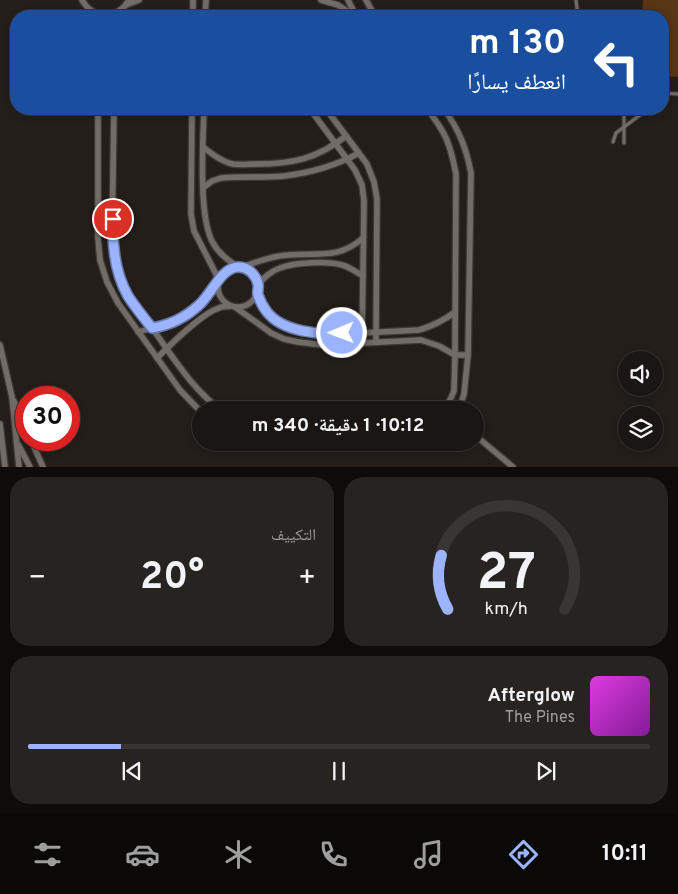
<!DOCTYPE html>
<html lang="ar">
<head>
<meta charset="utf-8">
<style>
  :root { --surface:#1a1613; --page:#272321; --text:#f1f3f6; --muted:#9f9fa0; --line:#383533; --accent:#9cb4fd }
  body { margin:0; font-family:Overpass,"Noto Naskh Arabic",sans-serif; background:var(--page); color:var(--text); direction:rtl; height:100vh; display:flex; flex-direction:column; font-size:19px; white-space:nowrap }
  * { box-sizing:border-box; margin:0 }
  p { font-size:16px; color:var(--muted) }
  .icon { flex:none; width:28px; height:28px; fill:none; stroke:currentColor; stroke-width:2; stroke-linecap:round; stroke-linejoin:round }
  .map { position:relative; height:467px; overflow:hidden; direction:ltr }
  .details { display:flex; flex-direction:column; gap:10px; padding:10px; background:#0e0c0a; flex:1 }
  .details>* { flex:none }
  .banner { position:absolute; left:10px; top:10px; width:659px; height:105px; border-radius:20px; box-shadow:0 2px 8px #0003,0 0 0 1px var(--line); direction:rtl; background:#1a4fa0; color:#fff; overflow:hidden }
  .tools { position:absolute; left:618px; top:351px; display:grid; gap:10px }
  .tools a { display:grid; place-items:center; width:45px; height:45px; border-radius:50%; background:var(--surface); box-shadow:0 2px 8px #0003,0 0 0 1px var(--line); font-size:25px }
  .speed { position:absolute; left:15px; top:386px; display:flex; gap:10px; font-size:25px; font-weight:700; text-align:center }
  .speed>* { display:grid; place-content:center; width:65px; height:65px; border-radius:50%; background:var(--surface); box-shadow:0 2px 8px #0003,0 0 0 1px var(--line); line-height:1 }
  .speed .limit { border:8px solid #d22; background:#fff; color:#111 }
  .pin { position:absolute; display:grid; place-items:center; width:42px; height:42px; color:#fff; margin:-21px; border:2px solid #fff; border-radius:50%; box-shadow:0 1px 5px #0007 }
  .me { position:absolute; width:55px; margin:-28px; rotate:269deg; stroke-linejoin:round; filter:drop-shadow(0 0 4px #0008) }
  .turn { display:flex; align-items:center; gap:18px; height:105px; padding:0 20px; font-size:22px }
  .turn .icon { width:65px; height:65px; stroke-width:2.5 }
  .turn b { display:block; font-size:35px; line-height:42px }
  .big { font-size:38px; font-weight:700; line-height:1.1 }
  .details .card { flex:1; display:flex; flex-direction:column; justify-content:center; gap:8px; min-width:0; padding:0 18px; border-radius:20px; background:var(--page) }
  .details .dial { align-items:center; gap:0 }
  .dial svg { height:130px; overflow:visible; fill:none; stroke:var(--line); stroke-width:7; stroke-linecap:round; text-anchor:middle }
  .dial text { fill:var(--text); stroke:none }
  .song { display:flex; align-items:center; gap:15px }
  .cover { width:60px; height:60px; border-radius:8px; background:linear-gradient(135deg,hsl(300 70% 55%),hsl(290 70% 35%)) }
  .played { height:5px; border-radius:2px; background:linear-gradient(90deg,var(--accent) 15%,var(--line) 15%) }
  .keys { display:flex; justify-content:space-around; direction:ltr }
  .heat { display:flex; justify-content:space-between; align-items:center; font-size:28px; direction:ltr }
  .details .tiles { flex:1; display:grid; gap:10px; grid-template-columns:1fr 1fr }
  .card:last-child { grid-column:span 2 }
  .trip { position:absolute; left:192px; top:401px; width:292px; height:50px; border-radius:25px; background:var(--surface); box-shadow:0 2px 8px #0003,0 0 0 1px var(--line); font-weight:700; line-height:50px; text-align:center; direction:rtl }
  .menu { display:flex; height:80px; justify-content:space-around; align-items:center; background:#0a0908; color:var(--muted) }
  .menu .icon { width:35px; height:35px }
  .menu .active { color:var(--accent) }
  .menu b { font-size:22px; color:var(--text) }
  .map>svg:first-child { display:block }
</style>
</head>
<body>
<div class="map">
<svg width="678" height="467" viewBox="0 0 678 467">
  <rect width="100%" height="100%" fill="#231e19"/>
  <!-- green -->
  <path fill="#583513" d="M643,0H678V77L663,76L662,16H642Z"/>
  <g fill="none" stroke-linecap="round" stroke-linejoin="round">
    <!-- lane casing -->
    <g stroke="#3e3936" stroke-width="5">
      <g id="lane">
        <path d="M576,0L578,16"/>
        <path d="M662,93L678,94"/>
        <path d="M613,142L616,133L648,109"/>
        <path d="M624,143V109"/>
      </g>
    </g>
    <!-- street casing -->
    <g stroke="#3e3936" stroke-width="8">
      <g id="street">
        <path d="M82,0C93,20 118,19 129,0"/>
        <path d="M321,0L338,5L355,16"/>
        <path d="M348,0L356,16"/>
        <path d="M366,0L375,16"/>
        <path d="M126,5L139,0"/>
        <path d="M193,16V0"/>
        <path d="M205,16L206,0"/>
        <path d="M98,109V238L100,260L107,282L118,303L180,390L201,412"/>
        <path d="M114,109L112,238C115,257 118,275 127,293C133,306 144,317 152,328C173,357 192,389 221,410"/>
        <path d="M192,109L191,214L194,231L219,280"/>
        <path d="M204,109C203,141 198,217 213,243C219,254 228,260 238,267"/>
        <path d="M310,109L355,170L362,185L364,201L362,343"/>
        <path d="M326,109L367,164L374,182L377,199L376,342"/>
        <path d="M427,109C446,133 450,143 456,174L455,355L454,391L450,400L442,410"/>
        <path d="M444,109C459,130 466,147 471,173L468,355L464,394L459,410"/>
        <path d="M203,147C212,154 222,162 233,164C240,165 249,164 256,164C292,164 317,159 346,136"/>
        <path d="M204,187L212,181L221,178C242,176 263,178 284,176C309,173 337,165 359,153"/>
        <circle cx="238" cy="287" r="20"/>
        <path d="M243,267C258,261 272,256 288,255C318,252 338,260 363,238"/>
        <path d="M258,284C265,277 271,271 280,268C295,262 327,261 342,265C350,267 356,272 363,276"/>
        <path d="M257,293L261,304L268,314L278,321L307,332L322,335L419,330C433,326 443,321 455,312"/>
        <path d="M235,307L271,333L284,339L298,342L323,345L421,340L439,346L455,355H468"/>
        <path d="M138,332C147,329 157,328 166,326C187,321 205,301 217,284"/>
        <path d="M0,345L12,397L19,467"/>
        <path d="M157,358C170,345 202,313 219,308C222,306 227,307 231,306"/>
        <path d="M14,401L26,428"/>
        <path d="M0,424L5,467"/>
        <path d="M476,436L513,467"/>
        <path d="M31,440L43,467"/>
        <path d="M18,444L30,467"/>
      </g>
    </g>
    <!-- lane -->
    <use href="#lane" stroke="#736c66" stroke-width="3"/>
    <!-- street -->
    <use href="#street" stroke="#736c66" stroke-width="5.5"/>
  </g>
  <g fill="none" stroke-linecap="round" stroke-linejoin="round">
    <!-- route casing -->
    <g stroke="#6575a4" stroke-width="12">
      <path id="route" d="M113,219C112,245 115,273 128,296C135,307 144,318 152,328C171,325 185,318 199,305C212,294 221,267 239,267C248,267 256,275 258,284C259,288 257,291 258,295C260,301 263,307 267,312C283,332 319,335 342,333"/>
    </g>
    <!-- route -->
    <use href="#route" stroke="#9cb4fd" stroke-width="9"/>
  </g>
</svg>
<div class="tools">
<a><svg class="icon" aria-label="sound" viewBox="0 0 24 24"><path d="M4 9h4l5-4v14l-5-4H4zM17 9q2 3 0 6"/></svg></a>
<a><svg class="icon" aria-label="layers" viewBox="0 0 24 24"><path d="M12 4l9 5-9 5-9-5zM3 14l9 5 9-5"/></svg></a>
</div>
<div class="speed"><div class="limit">30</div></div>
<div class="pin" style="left:113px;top:219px;background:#d93025"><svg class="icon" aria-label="arrive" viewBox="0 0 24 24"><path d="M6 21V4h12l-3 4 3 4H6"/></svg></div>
<svg class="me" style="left:342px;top:333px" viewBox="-20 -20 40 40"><circle r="17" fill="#9cb4fd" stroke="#fff" stroke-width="3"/><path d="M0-11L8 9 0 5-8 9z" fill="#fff"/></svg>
<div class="trip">10:12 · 1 دقيقة · 340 m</div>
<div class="banner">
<div class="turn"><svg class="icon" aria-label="left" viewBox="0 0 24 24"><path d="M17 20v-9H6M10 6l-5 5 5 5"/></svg><div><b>130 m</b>انعطف يسارًا</div></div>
</div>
</div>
<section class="details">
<div class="tiles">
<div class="card dial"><svg viewBox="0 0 100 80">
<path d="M14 69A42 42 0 1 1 86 69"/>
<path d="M14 69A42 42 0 0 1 10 36" stroke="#9cb4fd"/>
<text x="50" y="56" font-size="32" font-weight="700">27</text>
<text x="50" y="72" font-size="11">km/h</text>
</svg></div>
<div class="card"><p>التكييف</p>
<div class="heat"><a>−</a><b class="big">20°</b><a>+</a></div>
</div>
<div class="card">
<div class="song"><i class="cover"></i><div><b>Afterglow</b><p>The Pines</p></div></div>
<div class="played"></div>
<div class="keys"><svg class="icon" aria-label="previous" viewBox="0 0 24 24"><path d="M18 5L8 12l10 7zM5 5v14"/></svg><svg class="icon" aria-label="pause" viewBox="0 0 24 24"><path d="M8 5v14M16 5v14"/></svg><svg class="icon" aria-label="next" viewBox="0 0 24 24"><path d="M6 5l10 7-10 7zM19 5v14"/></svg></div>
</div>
</div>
</section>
<nav class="menu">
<b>10:11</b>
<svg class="icon active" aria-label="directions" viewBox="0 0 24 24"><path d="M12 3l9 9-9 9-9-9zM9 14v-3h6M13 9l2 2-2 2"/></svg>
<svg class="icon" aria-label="music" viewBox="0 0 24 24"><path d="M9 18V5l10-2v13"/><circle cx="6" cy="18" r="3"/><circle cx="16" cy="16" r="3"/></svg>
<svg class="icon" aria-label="phone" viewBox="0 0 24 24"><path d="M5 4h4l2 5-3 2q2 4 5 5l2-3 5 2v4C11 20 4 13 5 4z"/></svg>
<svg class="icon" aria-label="climate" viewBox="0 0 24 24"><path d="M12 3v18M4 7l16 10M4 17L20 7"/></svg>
<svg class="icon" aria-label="car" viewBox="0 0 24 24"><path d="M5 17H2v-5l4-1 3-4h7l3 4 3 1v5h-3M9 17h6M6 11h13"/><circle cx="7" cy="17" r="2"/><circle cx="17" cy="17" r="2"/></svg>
<svg class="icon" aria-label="filters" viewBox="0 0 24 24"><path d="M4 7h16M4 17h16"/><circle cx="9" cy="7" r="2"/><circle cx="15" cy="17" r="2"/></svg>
</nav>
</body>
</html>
